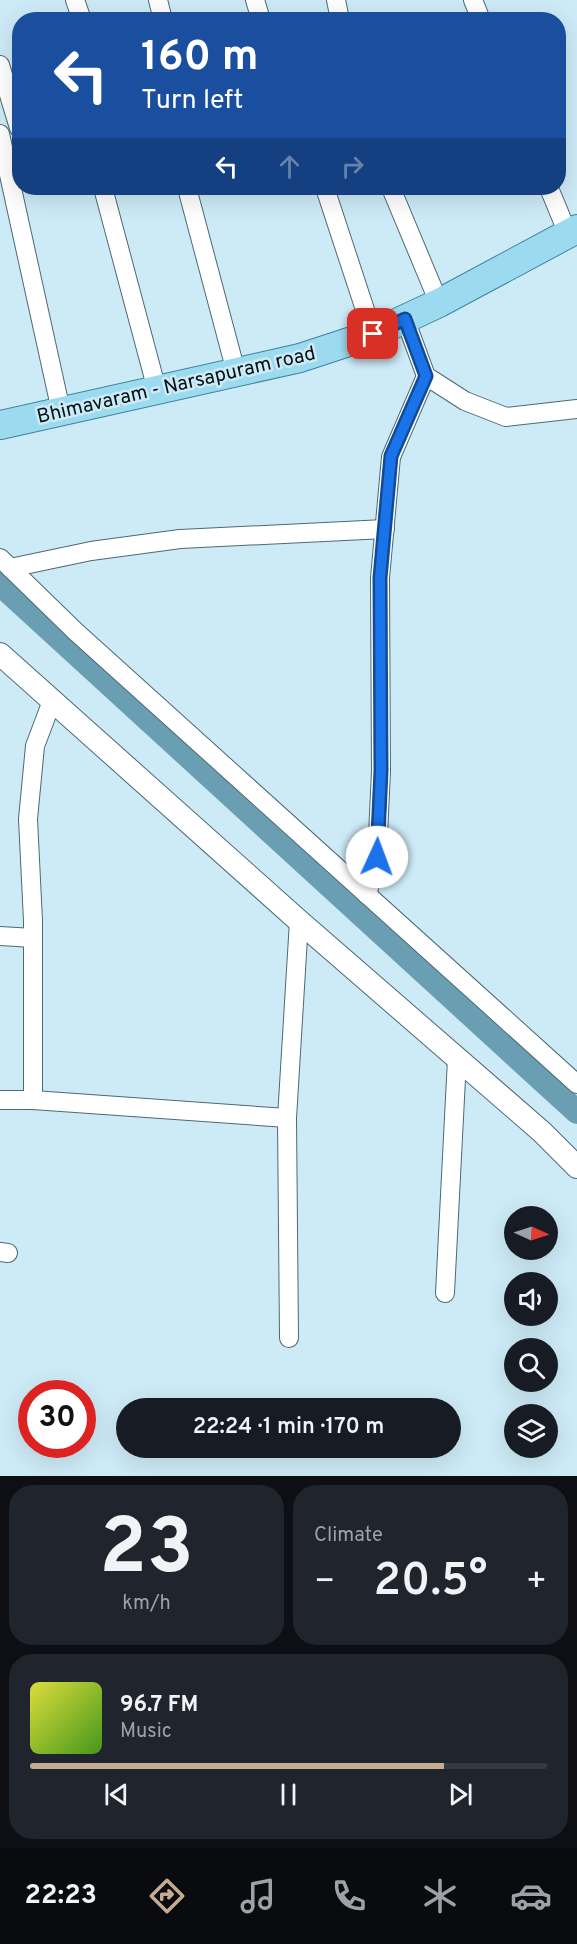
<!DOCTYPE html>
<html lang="en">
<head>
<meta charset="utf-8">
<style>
  :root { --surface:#171b24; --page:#20242c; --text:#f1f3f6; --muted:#9ea1a6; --line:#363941; --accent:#c5ac90 }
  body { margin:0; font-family:Overpass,sans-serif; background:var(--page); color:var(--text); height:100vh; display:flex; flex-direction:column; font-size:22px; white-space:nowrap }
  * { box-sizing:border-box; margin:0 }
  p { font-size:20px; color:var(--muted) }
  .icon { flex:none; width:33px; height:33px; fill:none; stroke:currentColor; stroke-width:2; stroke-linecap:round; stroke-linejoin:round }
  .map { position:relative; height:1476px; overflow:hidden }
  .side { display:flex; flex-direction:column; gap:9px; padding:9px; background:#0d0f14; flex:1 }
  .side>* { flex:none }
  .hud { position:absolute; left:12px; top:12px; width:554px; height:183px; border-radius:24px; box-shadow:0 6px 24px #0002; background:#1a4fa0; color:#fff; overflow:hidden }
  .needle { width:39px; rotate:93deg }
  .fabs { position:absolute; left:504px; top:1206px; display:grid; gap:12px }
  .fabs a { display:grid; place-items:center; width:54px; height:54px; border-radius:50%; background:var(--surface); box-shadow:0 6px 24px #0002; font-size:30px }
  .speed { position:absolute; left:18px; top:1380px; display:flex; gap:12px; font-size:30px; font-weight:700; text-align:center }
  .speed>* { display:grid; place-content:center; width:78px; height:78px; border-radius:50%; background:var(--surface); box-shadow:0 6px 24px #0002; line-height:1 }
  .speed .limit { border:9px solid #d22; background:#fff; color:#111 }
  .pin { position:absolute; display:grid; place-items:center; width:51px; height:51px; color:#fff; margin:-26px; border-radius:12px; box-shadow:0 3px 9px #0006 }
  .me { position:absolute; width:66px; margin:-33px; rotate:2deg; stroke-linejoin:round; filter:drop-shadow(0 0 4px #0008) }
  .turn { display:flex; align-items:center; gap:21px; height:126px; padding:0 30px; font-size:27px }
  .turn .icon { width:78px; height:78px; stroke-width:2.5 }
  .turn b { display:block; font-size:42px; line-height:51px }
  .lanes { display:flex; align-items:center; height:57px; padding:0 30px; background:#0003; justify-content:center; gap:30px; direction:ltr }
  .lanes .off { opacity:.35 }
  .big { font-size:45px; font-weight:600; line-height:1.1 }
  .side .widget { flex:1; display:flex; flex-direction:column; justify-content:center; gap:9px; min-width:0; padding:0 21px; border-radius:24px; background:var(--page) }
  .side .dial { align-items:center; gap:0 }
  .dial b { font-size:78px; line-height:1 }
  .song { display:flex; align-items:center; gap:18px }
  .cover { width:72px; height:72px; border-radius:9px; background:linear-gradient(135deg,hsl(60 70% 55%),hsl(100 70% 35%)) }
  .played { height:6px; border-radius:3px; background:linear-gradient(90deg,var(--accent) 80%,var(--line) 80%) }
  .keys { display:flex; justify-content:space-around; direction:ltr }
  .heat { display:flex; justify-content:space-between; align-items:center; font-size:33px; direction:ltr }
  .side .tiles { flex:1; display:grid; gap:9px; grid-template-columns:1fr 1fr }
  .widget:last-child { grid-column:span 2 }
  .trip { position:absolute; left:116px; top:1398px; width:345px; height:60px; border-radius:30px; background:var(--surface); box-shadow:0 6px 24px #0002; font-weight:600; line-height:60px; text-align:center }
  .dock { display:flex; height:96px; justify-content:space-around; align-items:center; background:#090b0e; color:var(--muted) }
  .dock .icon { width:42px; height:42px }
  .dock .on { color:var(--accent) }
  .dock b { font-size:27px; color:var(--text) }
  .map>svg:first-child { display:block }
</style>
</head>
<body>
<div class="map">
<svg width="577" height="1476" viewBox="0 0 577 1476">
  <rect width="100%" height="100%" fill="#cdebf7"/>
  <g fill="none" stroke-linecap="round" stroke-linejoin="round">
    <!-- canal -->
    <path stroke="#6a9fb3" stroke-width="24" d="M0,584L577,1112"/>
    <!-- minor casing -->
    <g stroke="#4d6973" stroke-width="20">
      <g id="minor">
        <path d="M75,0L82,20"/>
        <path d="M158,0L163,20"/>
        <path d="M255,0L261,20"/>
        <path d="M336,0L340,20"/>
        <path d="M473,0L481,20"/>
        <path d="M0,65L19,128"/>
        <path d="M0,134L61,411"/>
        <path d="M103,188L157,390"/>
        <path d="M187,188L236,372"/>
        <path d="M325,188L373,334"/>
        <path d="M391,188L439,303"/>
        <path d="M549,188L568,234"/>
        <path d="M405,319L426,376L465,401L506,417L577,409"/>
        <path d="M0,558L75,631L577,1084"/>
        <path d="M10,568L91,551L180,539L385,529"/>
        <path d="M367,895L377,857L381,771L380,578L391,457L426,376"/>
        <path d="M0,936L33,938"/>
        <path d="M0,1100H33L287,1118"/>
        <path d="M33,1100V921L28,819L35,746L52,701"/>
        <path d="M0,1252L8,1253"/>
        <path d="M445,1293L457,1059"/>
        <path d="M289,1338L287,1118L299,921"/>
      </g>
    </g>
    <!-- tertiary casing -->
    <g stroke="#4d6973" stroke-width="24">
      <path id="tertiary" d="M0,654L299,921L542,1132L577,1167"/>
    </g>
    <!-- primary casing -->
    <g stroke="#3d839c" stroke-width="30">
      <path id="primary" d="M0,425L300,358L373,334L439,303L577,229"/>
    </g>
    <!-- minor -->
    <use href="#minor" stroke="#fff" stroke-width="18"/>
    <!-- tertiary -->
    <use href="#tertiary" stroke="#fff" stroke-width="22"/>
    <!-- primary -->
    <use href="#primary" stroke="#9cdaef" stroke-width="28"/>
  </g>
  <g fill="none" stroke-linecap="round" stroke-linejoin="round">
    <!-- route casing -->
    <g stroke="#114b97" stroke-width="15">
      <path id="route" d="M373,334L405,319L426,376L391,456L380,578L381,771L377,857"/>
    </g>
    <!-- route -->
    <use href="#route" stroke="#1a73e8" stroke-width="10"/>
  </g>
  <g text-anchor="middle" stroke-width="5" stroke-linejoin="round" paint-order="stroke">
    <!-- street labels -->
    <g font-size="20" fill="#061115" stroke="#cdebf7">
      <text transform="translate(176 384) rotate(-13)" y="7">Bhimavaram - Narsapuram road</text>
    </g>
  </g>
</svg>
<div class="fabs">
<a><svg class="needle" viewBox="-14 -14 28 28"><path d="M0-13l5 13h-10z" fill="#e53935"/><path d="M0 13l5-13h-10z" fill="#9ea1a6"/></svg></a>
<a><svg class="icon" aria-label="sound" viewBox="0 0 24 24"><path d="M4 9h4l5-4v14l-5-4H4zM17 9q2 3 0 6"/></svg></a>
<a><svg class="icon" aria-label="search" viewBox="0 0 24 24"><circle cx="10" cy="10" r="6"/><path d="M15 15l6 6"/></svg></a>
<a><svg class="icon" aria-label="layers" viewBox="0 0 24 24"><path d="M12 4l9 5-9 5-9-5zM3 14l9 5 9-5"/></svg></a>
</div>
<div class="speed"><div class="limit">30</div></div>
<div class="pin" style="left:373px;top:334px;background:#d93025"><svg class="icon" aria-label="arrive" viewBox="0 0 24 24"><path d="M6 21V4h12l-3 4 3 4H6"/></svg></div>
<svg class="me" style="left:377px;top:857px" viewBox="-20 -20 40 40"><circle r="19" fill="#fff"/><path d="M0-13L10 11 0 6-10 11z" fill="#1a73e8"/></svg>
<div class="trip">22:24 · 1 min · 170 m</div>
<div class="hud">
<div class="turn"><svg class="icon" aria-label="left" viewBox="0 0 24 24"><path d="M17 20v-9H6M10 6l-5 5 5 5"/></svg><div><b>160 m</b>Turn left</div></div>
<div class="lanes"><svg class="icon" aria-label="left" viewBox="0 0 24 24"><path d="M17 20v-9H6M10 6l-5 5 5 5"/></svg><svg class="icon off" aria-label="ahead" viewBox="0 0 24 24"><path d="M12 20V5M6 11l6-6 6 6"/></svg><svg class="icon off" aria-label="right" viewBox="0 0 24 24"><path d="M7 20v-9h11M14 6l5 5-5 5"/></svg></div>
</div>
</div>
<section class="side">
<div class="tiles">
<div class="widget dial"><b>23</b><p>km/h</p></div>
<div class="widget"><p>Climate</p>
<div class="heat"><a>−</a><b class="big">20.5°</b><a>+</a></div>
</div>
<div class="widget">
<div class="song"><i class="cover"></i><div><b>96.7 FM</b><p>Music</p></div></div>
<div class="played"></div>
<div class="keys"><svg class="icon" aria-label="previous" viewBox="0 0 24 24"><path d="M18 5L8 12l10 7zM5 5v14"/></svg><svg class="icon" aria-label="pause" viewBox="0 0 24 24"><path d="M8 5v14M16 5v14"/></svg><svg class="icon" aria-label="next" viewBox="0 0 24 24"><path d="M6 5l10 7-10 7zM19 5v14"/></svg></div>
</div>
</div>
</section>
<nav class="dock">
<b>22:23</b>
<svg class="icon on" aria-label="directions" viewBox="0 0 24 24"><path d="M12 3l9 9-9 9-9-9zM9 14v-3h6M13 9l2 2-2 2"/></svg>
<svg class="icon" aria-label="music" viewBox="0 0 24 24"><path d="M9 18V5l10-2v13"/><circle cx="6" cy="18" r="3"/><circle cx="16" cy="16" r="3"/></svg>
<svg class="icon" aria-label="phone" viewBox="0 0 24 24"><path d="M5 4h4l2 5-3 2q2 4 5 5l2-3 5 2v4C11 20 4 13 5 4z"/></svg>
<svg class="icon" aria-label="climate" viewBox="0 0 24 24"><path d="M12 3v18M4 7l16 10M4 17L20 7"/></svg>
<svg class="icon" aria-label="car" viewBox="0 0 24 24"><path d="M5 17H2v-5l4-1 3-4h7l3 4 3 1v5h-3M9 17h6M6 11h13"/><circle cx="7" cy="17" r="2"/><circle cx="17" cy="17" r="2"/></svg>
</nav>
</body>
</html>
